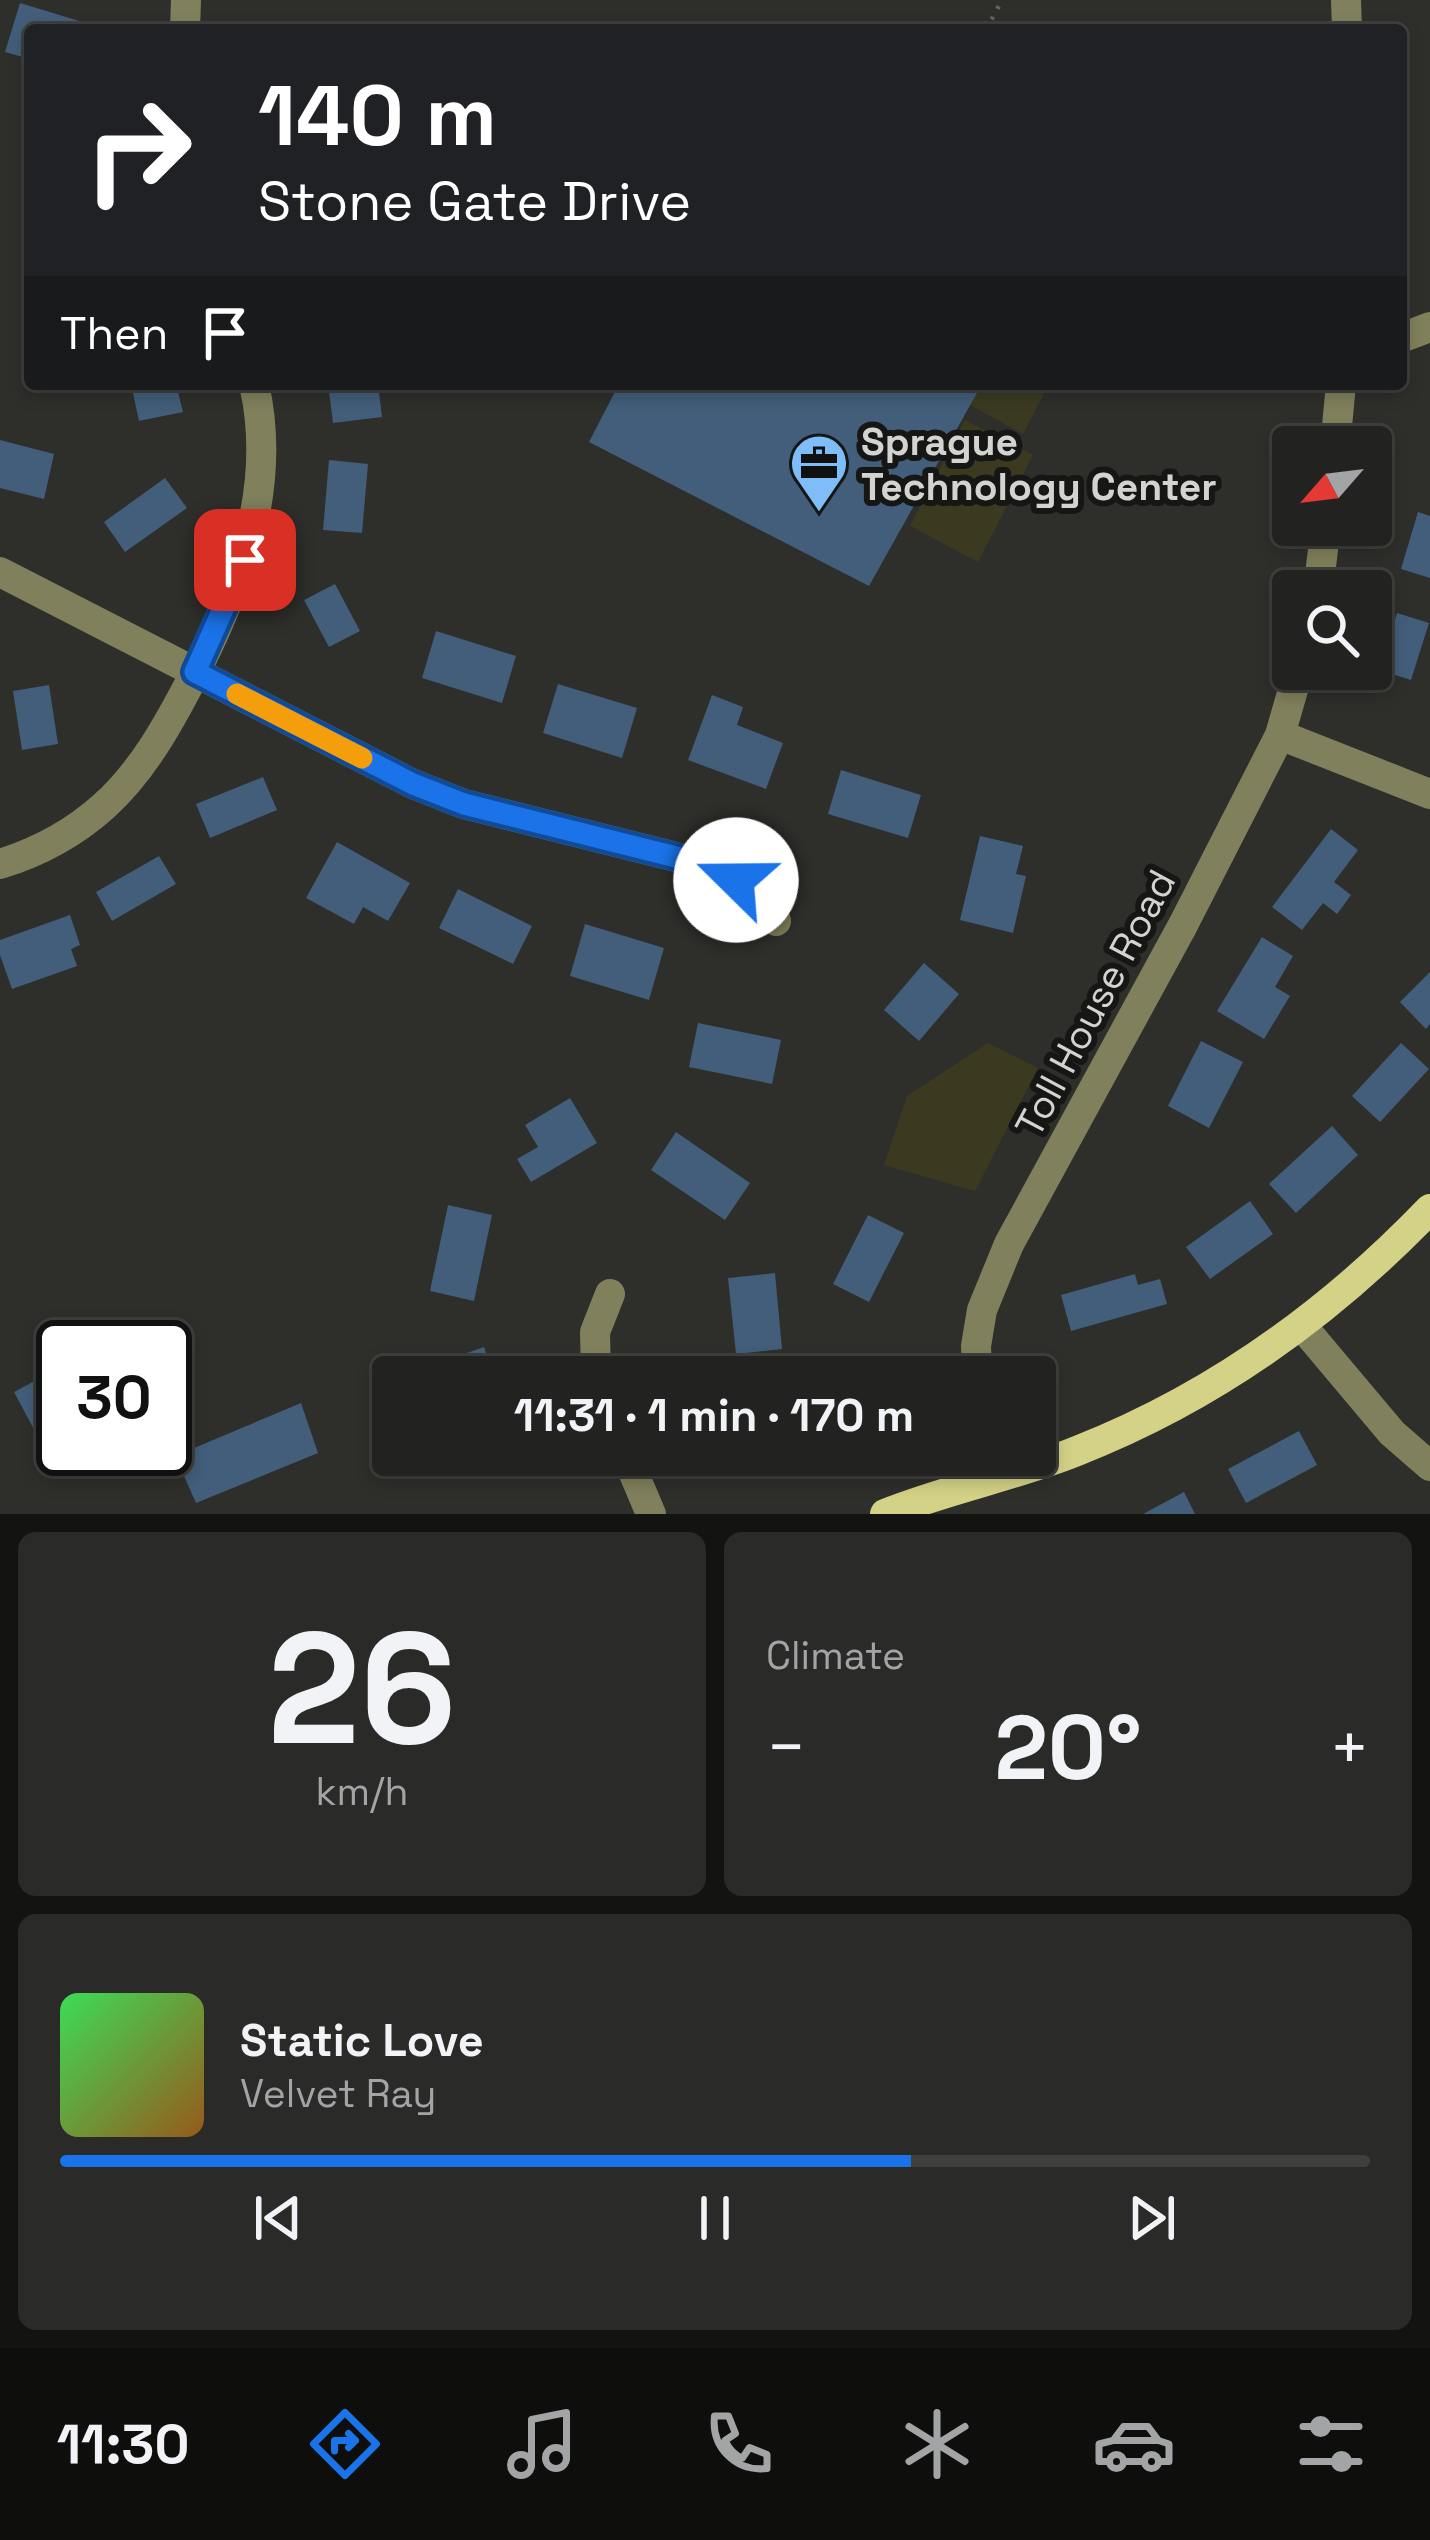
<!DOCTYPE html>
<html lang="en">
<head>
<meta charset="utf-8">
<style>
  :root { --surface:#222220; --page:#2a2a29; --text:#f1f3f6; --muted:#a2a4a5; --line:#3f3f3e; --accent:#1a73e8 }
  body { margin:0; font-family:"Space Grotesk",sans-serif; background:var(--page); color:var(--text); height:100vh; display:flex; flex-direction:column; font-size:45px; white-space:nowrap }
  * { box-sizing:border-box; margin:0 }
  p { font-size:39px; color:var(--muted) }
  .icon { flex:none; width:66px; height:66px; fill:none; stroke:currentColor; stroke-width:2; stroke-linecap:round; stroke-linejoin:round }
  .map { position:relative; height:1514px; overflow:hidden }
  .drawer { display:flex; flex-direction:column; gap:18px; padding:18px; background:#131312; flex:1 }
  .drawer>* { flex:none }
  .guide { position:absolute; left:24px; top:24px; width:1383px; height:366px; border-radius:12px; box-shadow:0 6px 18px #0003,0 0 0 3px var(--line); background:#202124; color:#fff; overflow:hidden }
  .needle { width:78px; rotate:242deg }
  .controls { position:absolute; left:1272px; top:426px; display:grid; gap:24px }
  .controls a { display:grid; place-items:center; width:120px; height:120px; border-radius:12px; background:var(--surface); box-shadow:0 6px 18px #0003,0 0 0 3px var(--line); font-size:60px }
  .speed { position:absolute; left:36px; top:1320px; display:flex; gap:24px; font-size:60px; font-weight:700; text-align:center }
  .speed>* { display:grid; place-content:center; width:156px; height:156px; border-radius:50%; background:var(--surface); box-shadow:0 6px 18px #0003,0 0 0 3px var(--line); line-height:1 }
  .speed .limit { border:6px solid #111; border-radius:18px; background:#fff; color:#111 }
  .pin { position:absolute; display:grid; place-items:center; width:102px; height:102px; color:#fff; margin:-51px; border-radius:24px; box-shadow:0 6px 18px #0006 }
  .me { position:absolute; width:132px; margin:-66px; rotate:292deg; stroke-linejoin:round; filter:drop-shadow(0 0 9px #0008) }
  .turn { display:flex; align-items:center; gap:42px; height:252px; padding:0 36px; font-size:54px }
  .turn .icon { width:156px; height:156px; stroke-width:2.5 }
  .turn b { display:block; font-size:84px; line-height:102px }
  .then { display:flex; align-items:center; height:114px; padding:0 36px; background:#0003; gap:24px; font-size:45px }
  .big { font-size:90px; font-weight:600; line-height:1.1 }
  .drawer .tile { flex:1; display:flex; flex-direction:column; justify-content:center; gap:18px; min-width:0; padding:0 42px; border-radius:18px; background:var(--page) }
  .drawer .dial { align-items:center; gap:0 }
  .dial b { font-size:156px; line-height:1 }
  .song { display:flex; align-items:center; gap:36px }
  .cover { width:144px; height:144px; border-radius:18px; background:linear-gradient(135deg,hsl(130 70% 55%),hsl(30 70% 35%)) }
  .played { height:12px; border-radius:6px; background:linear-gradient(90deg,var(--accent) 65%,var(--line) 65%) }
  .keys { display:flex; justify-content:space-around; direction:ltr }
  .heat { display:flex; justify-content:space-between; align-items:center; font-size:66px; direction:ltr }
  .drawer .tiles { flex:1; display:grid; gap:18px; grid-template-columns:1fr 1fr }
  .tile:last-child { grid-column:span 2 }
  .trip { position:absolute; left:372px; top:1356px; width:684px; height:120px; border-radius:12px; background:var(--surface); box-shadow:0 6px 18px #0003,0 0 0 3px var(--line); font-weight:600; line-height:120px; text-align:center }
  .tab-bar { display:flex; height:192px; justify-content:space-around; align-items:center; background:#0e0e0d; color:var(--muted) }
  .tab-bar .icon { width:84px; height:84px }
  .tab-bar .selected { color:var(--accent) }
  .tab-bar b { font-size:54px; color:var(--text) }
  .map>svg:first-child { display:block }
</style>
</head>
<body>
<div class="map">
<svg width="1430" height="1514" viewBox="0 0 1430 1514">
  <rect width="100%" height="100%" fill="#2e2e2b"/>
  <!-- green -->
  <g fill="#3b3a21">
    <path d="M981,384H1049L1023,434L970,405Z"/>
    <path d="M965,420L1033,455L978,562L910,526Z"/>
    <path d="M988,1043L1038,1068L975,1191L884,1165L907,1096Z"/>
  </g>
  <!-- building -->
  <g fill="#425e7a">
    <path d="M20,3L89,24L87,30H30V59L5,52Z"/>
    <path d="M131,384H176L183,412L139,421Z"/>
    <path d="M328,384H378L382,417L333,423Z"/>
    <path d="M619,384H982L869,586L589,442Z"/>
    <path d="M0,440L54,454L44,499L0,488Z"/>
    <path d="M329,460L368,464L362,533L323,530Z"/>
    <path d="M165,478L187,508L125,552L104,522Z"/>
    <path d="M1418,512L1430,516V578L1401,569Z"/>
    <path d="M335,584L360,631L329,647L304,600Z"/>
    <path d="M1397,613L1429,623L1411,680L1379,670Z"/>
    <path d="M436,631L516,656L502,703L422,678Z"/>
    <path d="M558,684L637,708L622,758L543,733Z"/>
    <path d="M49,685L58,744L22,750L13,691Z"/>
    <path d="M712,695L743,707L737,725L783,743L766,789L688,760Z"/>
    <path d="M841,770L921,795L908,838L828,814Z"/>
    <path d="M263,777L277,810L210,838L196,804Z"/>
    <path d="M1331,829L1358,850L1334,882L1351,895L1337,914L1323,903L1302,930L1272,907Z"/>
    <path d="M980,836L1023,846L1016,874L1026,876L1013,933L960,920Z"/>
    <path d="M337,842L410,883L388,921L363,907L354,924L306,898Z"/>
    <path d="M159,856L176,884L112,921L96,892Z"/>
    <path d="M458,889L532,926L513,964L439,928Z"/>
    <path d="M70,915L80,945L71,949L77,966L12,989L0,955V940Z"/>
    <path d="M585,924L664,948L649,1000L570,976Z"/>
    <path d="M1262,937L1293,956L1275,987L1290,996L1264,1039L1217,1011Z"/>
    <path d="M924,963L959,994L919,1041L884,1010Z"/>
    <path d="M1430,972V1024L1426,1029L1400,1002Z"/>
    <path d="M698,1023L781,1040L772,1084L689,1067Z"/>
    <path d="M1201,1041L1243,1062L1209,1128L1168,1106Z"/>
    <path d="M1401,1043L1429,1069L1380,1122L1352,1096Z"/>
    <path d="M570,1098L597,1143L531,1182L517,1159L538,1147L525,1125Z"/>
    <path d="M1332,1126L1358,1155L1296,1213L1269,1184Z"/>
    <path d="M676,1132L750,1183L725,1220L651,1170Z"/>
    <path d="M1250,1201L1273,1234L1210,1279L1186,1247Z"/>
    <path d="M448,1205L492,1215L474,1301L430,1291Z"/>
    <path d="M868,1215L904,1233L869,1302L833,1284Z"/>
    <path d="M775,1273L782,1349L736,1354L728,1278Z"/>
    <path d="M1135,1274L1138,1285L1160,1279L1167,1304L1071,1331L1061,1295Z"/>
    <path d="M484,1347L495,1377H446L441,1362Z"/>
    <path d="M57,1369L63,1381V1449H99L101,1453L69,1470L57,1447L46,1452L14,1392Z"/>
    <path d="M301,1403L318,1453L196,1503L175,1456Z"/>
    <path d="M1299,1431L1317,1465L1246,1503L1228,1469Z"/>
    <path d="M1184,1492L1195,1514H1143Z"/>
  </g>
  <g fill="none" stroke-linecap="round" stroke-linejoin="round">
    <!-- path -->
    <path stroke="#636360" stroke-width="4.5" stroke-dasharray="3 9" stroke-linecap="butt" d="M986,30L1002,0"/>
    <!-- minor -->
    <g stroke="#80805c" stroke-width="30">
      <path d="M1346,0L1347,30"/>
      <path d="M185,30L186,0"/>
      <path d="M1401,338L1430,327"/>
      <path d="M1335,447L1341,384"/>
      <path d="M0,572L413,784L464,804L704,864L736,880L776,921"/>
      <path d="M1318,591L1326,525"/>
      <path d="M1280,735L1430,794"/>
      <path d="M0,864C39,852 74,833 104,806C143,771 169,723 193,677C240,584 278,489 254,384"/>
      <path d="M1302,1326L1392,1433L1430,1466"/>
      <path d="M596,1377L595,1332L610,1294"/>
      <path d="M977,1377L976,1346L982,1310L1009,1244L1183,925L1280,735L1299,669"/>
      <path d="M626,1455L651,1514"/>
    </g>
    <!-- major -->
    <path stroke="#d4d286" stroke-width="30" d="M885,1514C947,1489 1015,1476 1077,1451C1212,1398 1330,1313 1430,1209"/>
  </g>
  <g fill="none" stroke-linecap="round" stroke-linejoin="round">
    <!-- route casing -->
    <g stroke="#114b97" stroke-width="30">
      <path id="route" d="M245,560L195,672L413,784L464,804L704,864L736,880"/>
    </g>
    <!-- route -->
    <use href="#route" stroke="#1a73e8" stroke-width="21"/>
    <!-- slow -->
    <path stroke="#f59e0b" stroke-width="21" d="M237,694L362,758"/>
  </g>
  <!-- icons -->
  <defs>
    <g id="office-pin" transform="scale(3)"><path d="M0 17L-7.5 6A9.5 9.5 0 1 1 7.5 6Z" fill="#7fbdf9" stroke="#161615"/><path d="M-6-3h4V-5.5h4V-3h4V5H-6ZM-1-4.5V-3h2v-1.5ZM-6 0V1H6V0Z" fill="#111"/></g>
  </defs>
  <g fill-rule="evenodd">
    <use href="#office-pin" x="819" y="463"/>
  </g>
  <g text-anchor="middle" stroke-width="12" stroke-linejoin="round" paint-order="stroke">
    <!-- poi labels -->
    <g font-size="39" font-weight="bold" fill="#d3d3d1" stroke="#161615" text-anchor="start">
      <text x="861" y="455">Sprague<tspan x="861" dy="45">Technology Center</tspan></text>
    </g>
    <!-- street labels -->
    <g font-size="39" fill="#d3d3d1" stroke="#161615">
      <text transform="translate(1095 1003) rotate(-62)" y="14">Toll House Road</text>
    </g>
  </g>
</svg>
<div class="controls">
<a><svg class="needle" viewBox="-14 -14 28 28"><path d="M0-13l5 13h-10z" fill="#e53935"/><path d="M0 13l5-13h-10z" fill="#a2a4a5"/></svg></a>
<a><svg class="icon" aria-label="search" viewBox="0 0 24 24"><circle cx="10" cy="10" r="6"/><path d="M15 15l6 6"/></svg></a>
</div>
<div class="speed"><div class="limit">30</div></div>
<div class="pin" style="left:245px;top:560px;background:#d93025"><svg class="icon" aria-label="arrive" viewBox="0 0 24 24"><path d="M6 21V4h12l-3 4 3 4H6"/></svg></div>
<svg class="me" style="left:736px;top:880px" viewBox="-20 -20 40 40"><circle r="19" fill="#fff"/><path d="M0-13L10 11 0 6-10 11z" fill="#1a73e8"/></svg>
<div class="trip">11:31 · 1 min · 170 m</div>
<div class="guide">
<div class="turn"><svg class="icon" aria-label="right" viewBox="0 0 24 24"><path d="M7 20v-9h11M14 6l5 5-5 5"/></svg><div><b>140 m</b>Stone Gate Drive</div></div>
<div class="then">Then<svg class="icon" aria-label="arrive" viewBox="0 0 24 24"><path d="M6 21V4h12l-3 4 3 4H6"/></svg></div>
</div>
</div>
<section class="drawer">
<div class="tiles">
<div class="tile dial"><b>26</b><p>km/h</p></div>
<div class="tile"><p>Climate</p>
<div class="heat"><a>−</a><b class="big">20°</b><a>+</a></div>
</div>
<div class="tile">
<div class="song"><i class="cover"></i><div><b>Static Love</b><p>Velvet Ray</p></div></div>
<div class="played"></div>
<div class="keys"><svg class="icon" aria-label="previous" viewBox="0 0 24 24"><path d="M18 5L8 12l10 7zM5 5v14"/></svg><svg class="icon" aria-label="pause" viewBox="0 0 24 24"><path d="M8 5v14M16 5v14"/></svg><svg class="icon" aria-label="next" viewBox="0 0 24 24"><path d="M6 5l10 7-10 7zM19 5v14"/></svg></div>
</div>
</div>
</section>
<nav class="tab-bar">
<b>11:30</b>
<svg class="icon selected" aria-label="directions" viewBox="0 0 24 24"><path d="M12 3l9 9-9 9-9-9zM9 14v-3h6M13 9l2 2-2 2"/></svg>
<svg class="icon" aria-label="music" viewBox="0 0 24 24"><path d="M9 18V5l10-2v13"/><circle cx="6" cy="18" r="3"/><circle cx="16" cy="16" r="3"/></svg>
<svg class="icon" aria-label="phone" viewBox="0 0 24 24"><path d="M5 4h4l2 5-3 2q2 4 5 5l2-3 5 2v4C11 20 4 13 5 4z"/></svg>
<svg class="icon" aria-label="climate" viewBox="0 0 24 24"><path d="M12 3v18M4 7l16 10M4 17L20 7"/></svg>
<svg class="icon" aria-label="car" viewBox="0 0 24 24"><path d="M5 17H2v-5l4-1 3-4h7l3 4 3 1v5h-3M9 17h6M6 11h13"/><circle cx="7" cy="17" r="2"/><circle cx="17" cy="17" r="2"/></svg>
<svg class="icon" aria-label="filters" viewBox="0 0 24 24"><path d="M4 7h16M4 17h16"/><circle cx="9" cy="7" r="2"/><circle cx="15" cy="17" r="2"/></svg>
</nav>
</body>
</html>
